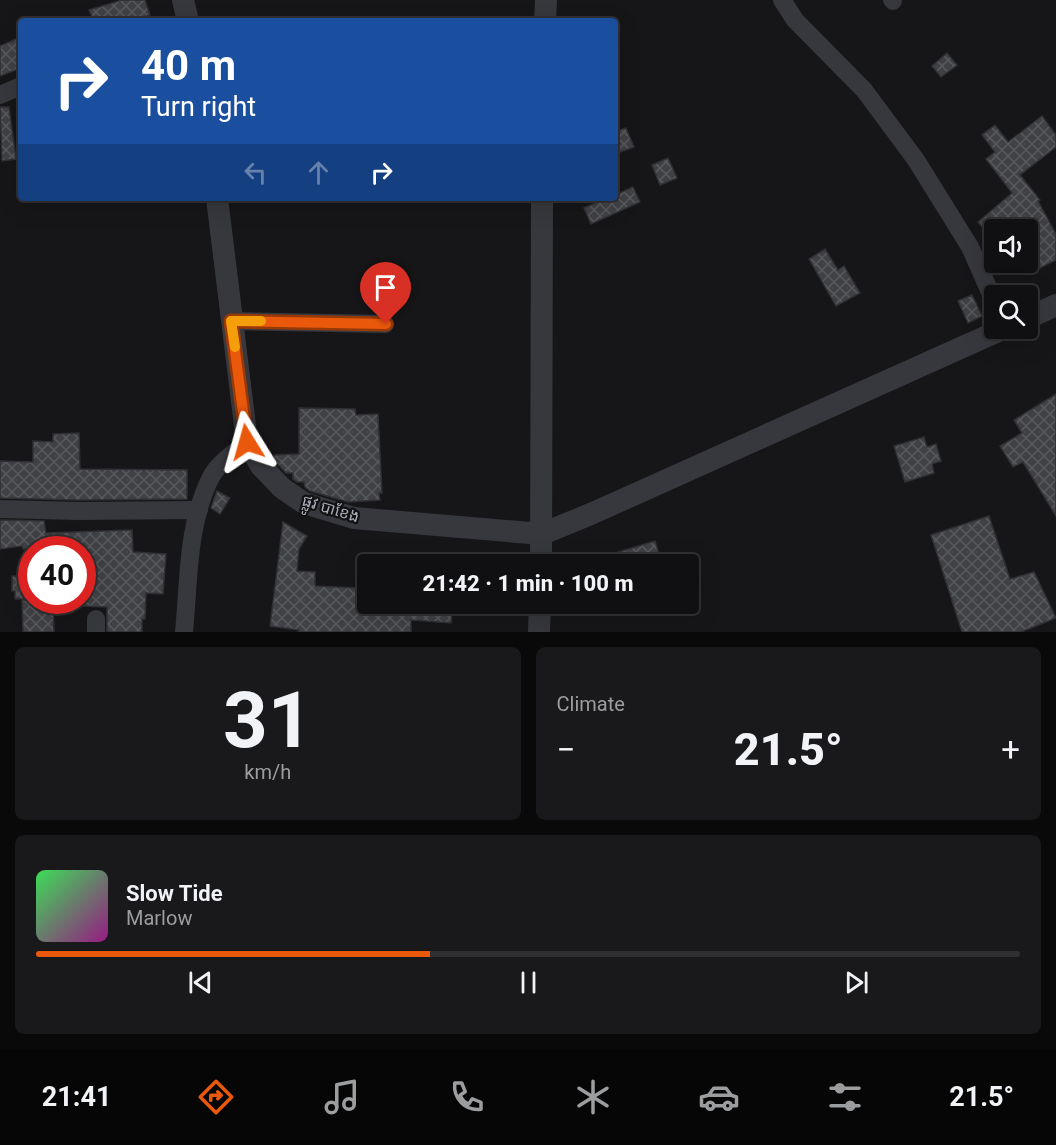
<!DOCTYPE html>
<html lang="en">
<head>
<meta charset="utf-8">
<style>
  :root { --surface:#101012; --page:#19191b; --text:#f1f3f6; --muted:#9c9d9f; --line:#303032; --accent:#ea580c }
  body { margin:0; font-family:Roboto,"Noto Sans Khmer",sans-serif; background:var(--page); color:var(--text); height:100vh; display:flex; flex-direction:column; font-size:22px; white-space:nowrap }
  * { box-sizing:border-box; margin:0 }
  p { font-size:20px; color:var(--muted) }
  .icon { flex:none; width:33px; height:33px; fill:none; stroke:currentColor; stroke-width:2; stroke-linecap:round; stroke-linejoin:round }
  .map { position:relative; height:632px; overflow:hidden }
  .panel { display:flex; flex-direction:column; gap:15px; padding:15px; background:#09090a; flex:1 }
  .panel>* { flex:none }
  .hud { position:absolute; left:18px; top:18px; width:600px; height:183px; border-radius:6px; box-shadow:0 6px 24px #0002,0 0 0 2px var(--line); background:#1a4fa0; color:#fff; overflow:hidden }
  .fabs { position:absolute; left:984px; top:219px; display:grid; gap:12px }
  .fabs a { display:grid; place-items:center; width:54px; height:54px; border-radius:6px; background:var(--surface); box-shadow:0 6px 24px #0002,0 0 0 2px var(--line); font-size:30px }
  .speed { position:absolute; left:18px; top:536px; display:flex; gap:12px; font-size:30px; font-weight:700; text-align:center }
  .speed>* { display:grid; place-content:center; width:78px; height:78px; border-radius:50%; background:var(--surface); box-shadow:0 6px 24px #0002,0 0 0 2px var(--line); line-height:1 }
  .speed .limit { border:9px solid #d22; background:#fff; color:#111 }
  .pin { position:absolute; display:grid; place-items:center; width:51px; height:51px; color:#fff; margin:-62px -26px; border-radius:50% 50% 50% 0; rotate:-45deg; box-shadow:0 0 6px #0007 }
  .pin .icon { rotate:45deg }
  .me { position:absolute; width:66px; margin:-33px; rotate:352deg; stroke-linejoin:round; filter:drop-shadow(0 0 4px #0008) }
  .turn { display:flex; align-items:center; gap:21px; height:126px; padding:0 24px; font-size:27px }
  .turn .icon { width:78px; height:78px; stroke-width:2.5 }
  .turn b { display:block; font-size:42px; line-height:51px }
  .lanes { display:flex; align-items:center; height:57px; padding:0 24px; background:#0003; justify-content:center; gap:30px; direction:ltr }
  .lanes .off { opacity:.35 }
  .big { font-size:45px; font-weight:800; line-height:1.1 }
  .panel .widget { flex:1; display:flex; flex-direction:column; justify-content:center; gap:9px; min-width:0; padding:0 21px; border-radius:9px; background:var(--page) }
  .panel .dial { align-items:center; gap:0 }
  .dial b { font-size:78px; line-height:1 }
  .song { display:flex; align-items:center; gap:18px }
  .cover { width:72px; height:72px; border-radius:9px; background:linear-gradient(135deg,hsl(130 70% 55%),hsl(310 70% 35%)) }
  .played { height:6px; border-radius:3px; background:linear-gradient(90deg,var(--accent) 40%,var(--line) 40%) }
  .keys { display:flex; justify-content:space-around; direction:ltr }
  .heat { display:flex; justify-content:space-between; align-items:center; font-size:33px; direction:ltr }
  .panel .tiles { flex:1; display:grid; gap:15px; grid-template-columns:1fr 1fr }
  .widget:last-child { grid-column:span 2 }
  .trip { position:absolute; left:357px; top:554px; width:342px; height:60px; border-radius:6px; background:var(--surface); box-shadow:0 6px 24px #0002,0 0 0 2px var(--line); font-weight:800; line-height:60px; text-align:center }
  .dock { display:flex; height:96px; justify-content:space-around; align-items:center; background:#060607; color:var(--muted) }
  .dock .icon { width:42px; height:42px }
  .dock .current { color:var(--accent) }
  .dock b { font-size:27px; color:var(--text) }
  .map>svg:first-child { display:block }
</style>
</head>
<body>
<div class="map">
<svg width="1056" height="632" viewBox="0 0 1056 632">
  <defs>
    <pattern id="building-cross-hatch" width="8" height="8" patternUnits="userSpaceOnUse" patternTransform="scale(1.5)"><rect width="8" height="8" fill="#404145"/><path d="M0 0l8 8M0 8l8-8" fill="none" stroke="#595a5e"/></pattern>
  </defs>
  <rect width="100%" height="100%" fill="#161618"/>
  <!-- building -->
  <g fill="url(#building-cross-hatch)" stroke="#303034" stroke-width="1.5">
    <path d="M122,0H145L150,15L132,21H94L89,10Z"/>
    <path d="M21,37V68L0,76V46Z"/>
    <path d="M947,53L957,65L941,77L932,66Z"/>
    <path d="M0,107H9L16,159L2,161Z"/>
    <path d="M1042,116L1056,135V147L1020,175L1040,200L1038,201L1056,234V260L1040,268L1028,244V230H994V236L992,238L978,222L1012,193L986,159L995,152L982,135L995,125L1008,142Z"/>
    <path d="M626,128L634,147L615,154V132Z"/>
    <path d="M668,158L677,178L660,185L652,165Z"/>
    <path d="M633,187L640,202L591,224L584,208L607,198H615V195Z"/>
    <path d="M825,249L838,270L844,266L860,293L836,306L809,259Z"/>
    <path d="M972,295L982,316L968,323L958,301Z"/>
    <path d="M1056,394V516L1023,462L1013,467L1000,446L1022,433L1014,420Z"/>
    <path d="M299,408L355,409L356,415L378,414L382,493H379L380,500L348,502L310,491L305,487L304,482H297L293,479V473H286L274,460V455L299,454Z"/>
    <path d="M79,433L80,469L187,470V499L78,500L0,498V461L33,462V441L53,442V434Z"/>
    <path d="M924,437L927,447L936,444L941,461L932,464L934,473L905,482L894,446Z"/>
    <path d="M217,491L230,498L220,514L211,508Z"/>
    <path d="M989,516L1010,579L1034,572L1056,618L1021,632H962L931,535Z"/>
    <path d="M0,520L44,521L46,533L132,530L133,552L166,554L163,594L146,593L145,619H142V632H107V607L82,606V549H23L22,546L0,549Z"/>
    <path d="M283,522L307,536L299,549L297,571L315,572V586L359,588V600L368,601V603H453L451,623L411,620V632H298L299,630L270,626Z"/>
    <path d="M655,541L662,564H593L592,560Z"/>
    <path d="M12,576H32V599H15V591H12Z"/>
    <path d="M22,600H53L54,632H23Z"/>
  </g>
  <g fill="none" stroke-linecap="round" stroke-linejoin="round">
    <!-- minor -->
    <g stroke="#37383d" stroke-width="18">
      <path d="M782,0L795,20L864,90L916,160L970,247L994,301"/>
      <path d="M892,0L893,1"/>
      <path d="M0,95L21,86"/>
      <path d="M231,321L385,324"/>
      <path d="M0,509L78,511L199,510"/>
      <path d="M96,619V632"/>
      <path d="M184,632C189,581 187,524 211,477C218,463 236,452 247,442"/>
    </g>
    <!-- tertiary -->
    <g stroke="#37383d" stroke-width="22">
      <path d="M183,0L188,21"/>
      <path d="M545,21L546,0"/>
      <path d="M217,198L247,442L261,466L282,488L304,503L354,518L542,534L593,513L1005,328"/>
      <path d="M1028,318L1056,305"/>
      <path d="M541,564L542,198"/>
      <path d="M539,632L540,603"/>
    </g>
  </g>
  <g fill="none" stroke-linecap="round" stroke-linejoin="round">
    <!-- route casing -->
    <g stroke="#983908" stroke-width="15">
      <path id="route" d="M247,442L231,321L386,324"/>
    </g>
    <!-- route -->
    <use href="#route" stroke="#ea580c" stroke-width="10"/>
    <!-- slow -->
    <path stroke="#f59e0b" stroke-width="10" d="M235,347L231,321H261"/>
  </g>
  <g text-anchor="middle" stroke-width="4.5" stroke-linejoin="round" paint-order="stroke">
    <!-- street labels -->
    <g font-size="16" fill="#a8adb8" stroke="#111113">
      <text transform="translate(331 508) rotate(17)" y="6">ផ្លូវ បាខែង</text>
    </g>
  </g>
</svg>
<div class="fabs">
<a><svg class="icon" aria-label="sound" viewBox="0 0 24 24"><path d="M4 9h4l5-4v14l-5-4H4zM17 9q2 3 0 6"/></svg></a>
<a><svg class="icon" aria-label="search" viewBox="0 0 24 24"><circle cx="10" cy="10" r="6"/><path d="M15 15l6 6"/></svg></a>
</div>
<div class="speed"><div class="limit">40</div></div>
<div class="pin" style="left:386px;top:324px;background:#d93025"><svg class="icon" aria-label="arrive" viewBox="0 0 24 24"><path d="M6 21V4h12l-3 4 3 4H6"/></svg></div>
<svg class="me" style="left:247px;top:442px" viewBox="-20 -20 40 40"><path d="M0-17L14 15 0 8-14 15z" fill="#ea580c" stroke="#fff" stroke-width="4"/></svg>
<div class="trip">21:42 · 1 min · 100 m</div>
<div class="hud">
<div class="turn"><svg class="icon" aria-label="right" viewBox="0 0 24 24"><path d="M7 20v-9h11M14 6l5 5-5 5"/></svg><div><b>40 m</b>Turn right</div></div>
<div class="lanes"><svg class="icon off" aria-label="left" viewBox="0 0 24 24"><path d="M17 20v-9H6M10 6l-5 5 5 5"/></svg><svg class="icon off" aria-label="ahead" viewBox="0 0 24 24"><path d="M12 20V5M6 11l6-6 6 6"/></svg><svg class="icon" aria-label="right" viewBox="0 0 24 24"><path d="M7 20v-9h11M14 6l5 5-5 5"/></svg></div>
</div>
</div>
<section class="panel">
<div class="tiles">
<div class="widget dial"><b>31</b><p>km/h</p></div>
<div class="widget"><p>Climate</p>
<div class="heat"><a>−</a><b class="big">21.5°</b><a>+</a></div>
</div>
<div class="widget">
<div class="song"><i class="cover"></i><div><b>Slow Tide</b><p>Marlow</p></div></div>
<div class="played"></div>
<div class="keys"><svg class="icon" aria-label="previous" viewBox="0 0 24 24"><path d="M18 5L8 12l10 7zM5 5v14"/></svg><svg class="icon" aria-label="pause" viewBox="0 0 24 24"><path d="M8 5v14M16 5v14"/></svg><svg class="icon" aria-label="next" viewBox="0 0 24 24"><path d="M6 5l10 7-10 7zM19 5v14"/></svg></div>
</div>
</div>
</section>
<nav class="dock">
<b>21:41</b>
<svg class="icon current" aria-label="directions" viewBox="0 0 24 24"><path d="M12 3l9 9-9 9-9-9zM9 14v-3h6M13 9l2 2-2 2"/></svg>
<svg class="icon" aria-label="music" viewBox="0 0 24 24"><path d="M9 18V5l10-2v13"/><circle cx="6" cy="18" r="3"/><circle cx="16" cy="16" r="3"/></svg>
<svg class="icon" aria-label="phone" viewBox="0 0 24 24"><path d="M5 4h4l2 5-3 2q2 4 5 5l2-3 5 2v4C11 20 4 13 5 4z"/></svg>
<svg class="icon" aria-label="climate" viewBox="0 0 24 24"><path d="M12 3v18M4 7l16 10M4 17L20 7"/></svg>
<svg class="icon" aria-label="car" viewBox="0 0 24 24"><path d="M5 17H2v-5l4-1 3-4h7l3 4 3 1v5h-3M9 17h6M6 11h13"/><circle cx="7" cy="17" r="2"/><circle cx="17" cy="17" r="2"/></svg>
<svg class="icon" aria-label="filters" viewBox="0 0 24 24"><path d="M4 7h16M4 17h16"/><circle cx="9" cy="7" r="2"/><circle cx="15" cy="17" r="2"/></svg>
<b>21.5°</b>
</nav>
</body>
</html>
